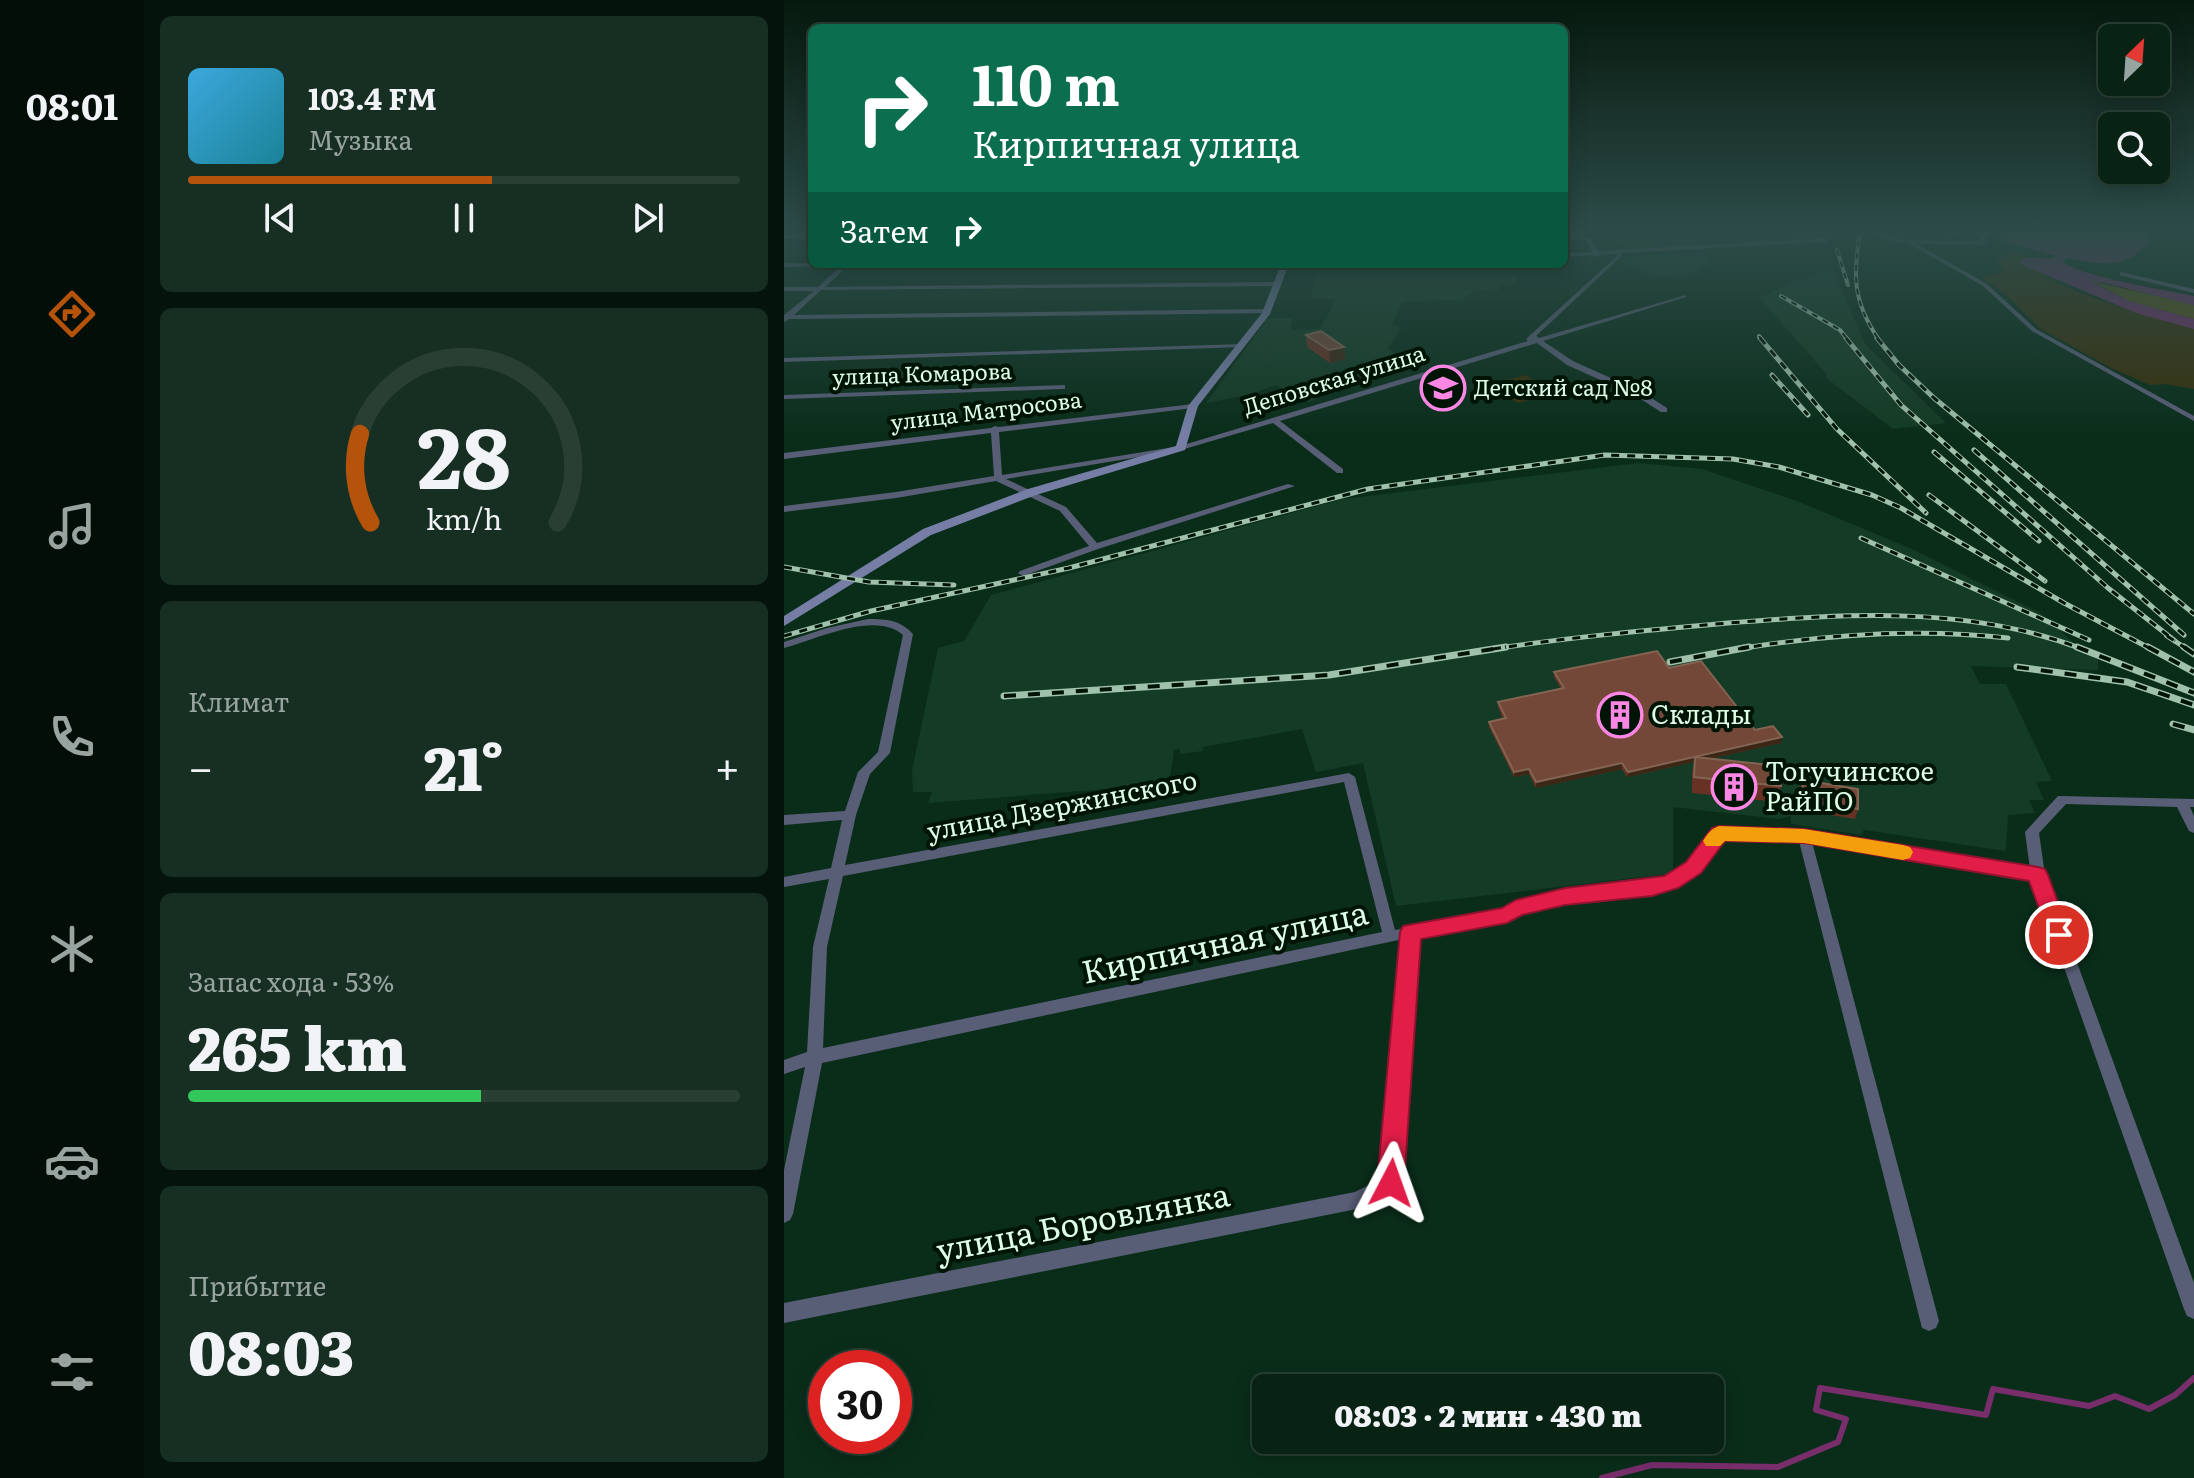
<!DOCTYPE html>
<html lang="ru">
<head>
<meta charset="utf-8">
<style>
  :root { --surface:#082214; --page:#162f22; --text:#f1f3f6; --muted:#98a4a0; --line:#293f34; --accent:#b45309 }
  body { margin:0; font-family:Literata,serif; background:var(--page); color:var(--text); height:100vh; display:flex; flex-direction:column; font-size:30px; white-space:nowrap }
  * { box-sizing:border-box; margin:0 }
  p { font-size:26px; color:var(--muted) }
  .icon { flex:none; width:44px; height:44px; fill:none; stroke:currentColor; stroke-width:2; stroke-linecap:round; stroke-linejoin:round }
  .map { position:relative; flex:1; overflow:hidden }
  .sheet { display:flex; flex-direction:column; gap:16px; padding:16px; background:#04130b; width:640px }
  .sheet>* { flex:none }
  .hud { position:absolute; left:24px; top:24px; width:760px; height:244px; border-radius:12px; box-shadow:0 4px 20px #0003,0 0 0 2px var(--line); background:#0b6e4f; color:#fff; overflow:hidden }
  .needle { width:52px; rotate:25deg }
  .fabs { position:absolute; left:1314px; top:24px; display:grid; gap:16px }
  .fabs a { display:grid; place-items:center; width:72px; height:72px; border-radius:12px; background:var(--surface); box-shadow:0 4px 20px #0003,0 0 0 2px var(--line); font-size:40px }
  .speed { position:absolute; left:24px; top:1350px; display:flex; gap:16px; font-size:40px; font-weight:700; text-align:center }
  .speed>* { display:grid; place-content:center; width:104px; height:104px; border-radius:50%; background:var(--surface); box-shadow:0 4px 20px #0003,0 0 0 2px var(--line); line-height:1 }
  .speed .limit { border:12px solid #d22; background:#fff; color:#111 }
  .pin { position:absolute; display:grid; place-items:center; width:68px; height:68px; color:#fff; margin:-34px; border:4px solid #fff; border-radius:50%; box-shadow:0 2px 8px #0007 }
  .me { position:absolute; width:88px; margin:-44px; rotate:4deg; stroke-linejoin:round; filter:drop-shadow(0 0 6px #0008) }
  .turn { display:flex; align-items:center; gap:28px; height:168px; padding:0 32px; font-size:36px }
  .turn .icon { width:104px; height:104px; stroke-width:2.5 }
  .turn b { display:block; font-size:56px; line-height:68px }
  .then { display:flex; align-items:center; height:76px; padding:0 32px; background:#0003; gap:16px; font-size:30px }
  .big { font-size:60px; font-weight:800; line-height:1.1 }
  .sheet .widget { flex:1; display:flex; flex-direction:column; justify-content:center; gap:12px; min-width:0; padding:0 28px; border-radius:12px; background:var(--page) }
  .sheet .dial { align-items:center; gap:0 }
  .dial svg { height:208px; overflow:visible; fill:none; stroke:var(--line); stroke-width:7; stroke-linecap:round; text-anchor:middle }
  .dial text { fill:var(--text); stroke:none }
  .song { display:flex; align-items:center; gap:24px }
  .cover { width:96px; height:96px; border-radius:12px; background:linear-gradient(135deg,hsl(200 70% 55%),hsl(190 70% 35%)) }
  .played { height:8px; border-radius:4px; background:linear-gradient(90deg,var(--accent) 55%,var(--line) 55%) }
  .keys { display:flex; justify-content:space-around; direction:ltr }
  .heat { display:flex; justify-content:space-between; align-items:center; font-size:44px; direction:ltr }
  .charge { height:12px; border-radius:6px; background:linear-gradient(90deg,#34c759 53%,var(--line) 0) }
  .trip { position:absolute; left:468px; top:1374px; width:472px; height:80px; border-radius:12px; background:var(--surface); box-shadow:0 4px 20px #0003,0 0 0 2px var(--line); font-weight:800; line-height:80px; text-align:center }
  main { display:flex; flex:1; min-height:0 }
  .dock { display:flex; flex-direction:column; width:144px; justify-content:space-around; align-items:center; background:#030e08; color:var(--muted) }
  .dock .icon { width:56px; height:56px }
  .dock .on { color:var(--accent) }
  .dock b { font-size:36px; color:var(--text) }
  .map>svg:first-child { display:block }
</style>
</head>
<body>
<main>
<nav class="dock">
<b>08:01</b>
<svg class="icon on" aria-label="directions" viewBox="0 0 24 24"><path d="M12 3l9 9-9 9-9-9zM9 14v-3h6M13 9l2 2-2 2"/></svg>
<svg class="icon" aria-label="music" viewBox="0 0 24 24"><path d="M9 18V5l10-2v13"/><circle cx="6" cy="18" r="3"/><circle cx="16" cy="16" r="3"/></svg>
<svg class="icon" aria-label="phone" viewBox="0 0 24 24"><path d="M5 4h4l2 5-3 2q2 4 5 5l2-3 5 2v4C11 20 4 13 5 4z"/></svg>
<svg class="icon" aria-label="climate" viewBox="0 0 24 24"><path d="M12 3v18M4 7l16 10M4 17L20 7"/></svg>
<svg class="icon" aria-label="car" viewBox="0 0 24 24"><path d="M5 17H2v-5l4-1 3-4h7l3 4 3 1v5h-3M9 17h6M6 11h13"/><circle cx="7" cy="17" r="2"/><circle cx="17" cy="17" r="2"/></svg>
<svg class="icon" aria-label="filters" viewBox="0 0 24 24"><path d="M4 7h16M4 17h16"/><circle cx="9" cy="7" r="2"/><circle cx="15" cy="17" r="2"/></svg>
</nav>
<section class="sheet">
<div class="widget">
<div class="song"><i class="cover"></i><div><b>103.4 FM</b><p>Музыка</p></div></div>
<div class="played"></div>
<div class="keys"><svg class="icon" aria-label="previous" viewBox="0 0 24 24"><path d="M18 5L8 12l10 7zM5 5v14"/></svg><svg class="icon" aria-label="pause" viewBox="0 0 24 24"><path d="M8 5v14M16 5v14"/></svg><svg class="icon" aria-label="next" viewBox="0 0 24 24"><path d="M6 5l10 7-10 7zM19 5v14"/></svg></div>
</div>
<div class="widget dial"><svg viewBox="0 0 100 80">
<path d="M14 69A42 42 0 1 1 86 69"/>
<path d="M14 69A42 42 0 0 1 10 35" stroke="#b45309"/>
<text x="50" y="56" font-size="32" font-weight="700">28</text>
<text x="50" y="72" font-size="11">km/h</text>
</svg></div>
<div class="widget"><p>Климат</p>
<div class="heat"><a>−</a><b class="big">21°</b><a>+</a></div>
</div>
<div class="widget"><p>Запас хода · 53%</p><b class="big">265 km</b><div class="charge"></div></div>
<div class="widget"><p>Прибытие</p><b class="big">08:03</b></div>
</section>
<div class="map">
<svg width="1410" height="1478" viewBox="0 0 1410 1478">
  <rect width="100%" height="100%" fill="#0a2d1a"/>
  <!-- built -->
  <g fill="#143b25">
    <path d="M827,229H1055V234L1032,240L847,251L831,238Z"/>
    <path d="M898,253L902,256H919L927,266H913L919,274L870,276L836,262L845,257Z"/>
    <path d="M1039,272H1050L1081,344L1162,423L1109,429L1041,377L1044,376L976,298L1008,282Z"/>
    <path d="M530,276L698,277L734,276L732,285H715L714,291L692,290L677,300L618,301L608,325L617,328L604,348L615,357L514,383L535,398L525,402L492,385L474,391V393L422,403L484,318H508L507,330L536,329L552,299L528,298Z"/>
    <path d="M855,463L918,469L1013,501L1130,550L1258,614L1295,648L1314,660V670L1187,666L1196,684H1222L1268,781L1252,782L1260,800H1245L1251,813L1224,815L1222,851L1080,830L1077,835L1007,824V816L995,819L889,807V870L883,874L612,906L579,763L532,772L518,729L419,747V751L397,754L395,749L390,750L385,784L144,803L148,792H129L128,770L154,648L180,641L207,595L559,499Z"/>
  </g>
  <!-- green -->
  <g fill="#39300c">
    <path d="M1219,249L1248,256L1238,259C1276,295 1360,312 1410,329V389L1381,384L1366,385L1329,369L1257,329L1222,295L1198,278L1219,272L1213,261L1225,254Z"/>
    <path d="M742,375L769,394L734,403L704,385Z"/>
  </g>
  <!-- forest -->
  <path fill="#615318" d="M1306,281L1402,302L1410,305V319L1345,301Z"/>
  <!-- water -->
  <path fill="#792e6c" d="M1226,229H1359L1366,240C1345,270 1315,265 1284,258L1278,261C1296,277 1383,290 1410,296V305L1321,283L1307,282L1345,301L1410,319V329L1352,313L1236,264L1238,259C1250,255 1261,262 1272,256L1214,239Z"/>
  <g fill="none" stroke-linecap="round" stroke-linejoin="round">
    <!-- stream -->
    <path stroke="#792e6c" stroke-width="6" d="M818,1478L868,1465L994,1467L1054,1442L1062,1419L1032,1410L1036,1388L1202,1415L1209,1389L1305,1406L1331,1396L1365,1409L1391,1395L1410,1378"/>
    <!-- street -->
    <g fill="#595e77" fill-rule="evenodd">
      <path d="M1092,229H1098V233L1119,240L1195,241V236L1205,229H1212L1200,238L1202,243L1199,245L1133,244L1203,284L1252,329L1410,416V421L1248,331L1199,286L1124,243L1105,240L1093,235Z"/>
      <path d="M1177,229H1186L1165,237L1160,236Z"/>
      <path d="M780,234L806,238L814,251L1042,238L1045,240L1042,242L837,253L838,256L752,336L755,338L902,295V297L759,341L789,361L858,392L883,408V412H877L852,396L783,365L753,343L496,421L559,469V473H553L489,423L397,450L222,479L282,507L313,543L504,484L511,486L314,549L239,576L234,573L236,571L305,546L276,511L212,481L112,498L0,512V506L112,492L210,476L207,433L0,459V453L207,428L211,426L215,427L409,404L413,406L409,408L215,432L218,475L396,446L744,341L742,339L743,338L835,254L816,255L813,257L810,255L780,257V253L808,252L802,240L780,238Z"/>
      <rect x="0" y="235" width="28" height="4"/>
      <path d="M0,263L43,264L40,266L0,267Z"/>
      <path d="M55,264H62L64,266L41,287L493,282L496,284L493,286L37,290L10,315L483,309L486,311L483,313L5,319L0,322V315L30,291H0V287H34L57,266Z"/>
      <path d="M1337,272L1410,289V293L1335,275Z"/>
      <path d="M461,344L462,345L459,347L0,362V358Z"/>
      <path d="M281,385V389H278L0,399V395Z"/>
      <path d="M84,619C103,619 116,620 129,634L106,753L86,774L72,815L61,865L565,773L571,777L611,930L720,910L739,900L767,892L867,883L885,877L904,864L930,830L935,828L1020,831L1246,869L1241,832L1274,796L1410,799V807H1406L1410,816V833L1405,831L1393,807L1282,804L1255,833L1261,875L1410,1283V1319L1403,1316L1400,1309L1249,879L1028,842L1155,1321L1152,1328L1145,1331L1138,1328L1015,841L939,838C932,848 926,859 917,868C879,909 814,892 764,903C750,907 739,915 725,920C699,928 662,932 634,936L616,1183L613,1189L573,1209L0,1323V1303L571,1192L599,1178L619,939L38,1063L9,1214L6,1220L0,1223V1170L21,1067L0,1074V1060L23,1052L29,947L45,879L0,887V877L47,868L58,820L0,825V815L61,811L74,772L94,752L119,635C91,610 31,640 0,648V642L43,628ZM560,782L598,932L39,1048L43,947L59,876Z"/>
    </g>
    <!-- secondary -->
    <path fill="#767ea6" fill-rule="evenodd" d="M497,264H505L486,314L414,406L401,450L252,495L147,535L0,626V616L139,529L244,489L392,446L404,406L478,313Z"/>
    <!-- rail-far2 casing -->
    <g stroke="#a0c1ab" stroke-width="4">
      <g id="rail-far2">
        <path d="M1076,229C1070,276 1067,299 1095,340"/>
        <path d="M1053,250L1064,285"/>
        <path d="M997,296L1056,330L1064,340"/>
        <path d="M975,336L978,340"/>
      </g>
    </g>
    <!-- rail-far1 casing -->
    <g stroke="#a0c1ab" stroke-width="5">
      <g id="rail-far1">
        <path d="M976,338L1053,429L1142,513"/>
        <path d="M1062,338L1117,405L1324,588L1391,641"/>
        <path d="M1093,338L1115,365L1150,398L1410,614"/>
        <path d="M988,375L1024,415"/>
        <path d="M1190,450L1400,635"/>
        <path d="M1150,452L1255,541"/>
        <path d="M1145,495L1261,581"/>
        <path d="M1077,538L1305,640"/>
        <path d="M0,567L85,582L170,585"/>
        <path d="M0,636L87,611L285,568L584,489L821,455L949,459L995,467L1088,495L1117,508L1280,603L1367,649"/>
        <path d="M1383,636L1403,649"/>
        <path d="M709,649C788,637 865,630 944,623C1064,614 1184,605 1298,649"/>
        <path d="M954,649C1044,634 1133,628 1224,638"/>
      </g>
    </g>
    <!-- rail casing -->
    <g stroke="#a0c1ab" stroke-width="7">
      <g id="rail">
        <path d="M1293,647L1410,693"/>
        <path d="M1364,647L1410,672"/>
        <path d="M1400,647L1410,654"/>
        <path d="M886,662L965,647"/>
        <path d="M1233,667L1343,682L1410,705"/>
        <path d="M220,696L545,675L722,647"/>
        <path d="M1389,724L1410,730"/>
      </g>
    </g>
    <!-- rail-far2 -->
    <use href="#rail-far2" stroke="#001406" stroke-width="2" stroke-dasharray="6" stroke-linecap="butt"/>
    <!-- rail-far1 -->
    <use href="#rail-far1" stroke="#001406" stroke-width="3" stroke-dasharray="8" stroke-linecap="butt"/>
    <!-- rail -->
    <use href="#rail" stroke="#001406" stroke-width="4" stroke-dasharray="12" stroke-linecap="butt"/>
  </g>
  <!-- wall -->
  <g fill="#663223">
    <path d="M522,335L560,347L561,359L546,363L523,347Z"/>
    <path d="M885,668L971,730L997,743L925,759L997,786L993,802L908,793V773L910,762L843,777L838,769L752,788L745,774L730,777L705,727V722L719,719L714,707V702L777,689L770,677V672Z"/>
    <path d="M1019,780L1074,809L1071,819L1015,810L1016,791Z"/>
  </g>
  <!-- shaded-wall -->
  <g fill="#3c2716">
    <path d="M560,347L561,359L546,363L545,350Z"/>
    <path d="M998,737L997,743L911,762V757L910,762L843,777L844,772Z"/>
    <path d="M838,763V769L752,788V782Z"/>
    <path d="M745,769V774L730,777V772Z"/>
  </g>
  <!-- building -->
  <g fill="#734838" stroke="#836453" stroke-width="2">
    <path d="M537,331L560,347L545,350L522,335Z"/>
    <path d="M873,651L885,668L917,661L971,730L989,726L998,737L844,772L838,763L752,782L745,769L730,772L705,722L722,718L714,702L780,688L770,672Z"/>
    <path d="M911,757L996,766L997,786L910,777Z"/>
    <path d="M1019,780L1074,789V809L1018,800Z"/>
  </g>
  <!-- sky -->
  <linearGradient id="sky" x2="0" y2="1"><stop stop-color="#06190e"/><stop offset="0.53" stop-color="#2d4c49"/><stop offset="1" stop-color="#2d4c49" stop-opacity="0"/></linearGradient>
  <rect width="1410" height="436" fill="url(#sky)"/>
  <!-- route -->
  <path fill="#e11d48" stroke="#92132f" stroke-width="2" d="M935,826L1020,829L1254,867L1261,869L1264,875L1286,935L1282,941L1275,943L1267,941L1245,881L1020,843L941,841L917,873L894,888L868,896L781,905L738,915L723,923L637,939L620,1183L616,1192L607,1196L597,1192L593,1183L616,932L619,926L718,908L732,900L781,888L880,876L902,862L928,828Z"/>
  <!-- slow -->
  <path fill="#f59e0b" d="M935,826L1020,829L1119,845L1126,847L1129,852L1126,858L1119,860L1020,843L941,841L936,846H922L919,841C924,833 927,829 935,826Z"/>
  <!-- icons -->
  <defs>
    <g id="school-ring" transform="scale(2.3)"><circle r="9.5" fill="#001406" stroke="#fc86e4" stroke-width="1.5"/><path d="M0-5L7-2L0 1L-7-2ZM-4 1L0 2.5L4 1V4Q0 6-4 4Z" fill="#fc86e4"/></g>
    <g id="building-ring" transform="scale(2.3)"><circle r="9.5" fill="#001406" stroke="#fc86e4" stroke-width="1.5"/><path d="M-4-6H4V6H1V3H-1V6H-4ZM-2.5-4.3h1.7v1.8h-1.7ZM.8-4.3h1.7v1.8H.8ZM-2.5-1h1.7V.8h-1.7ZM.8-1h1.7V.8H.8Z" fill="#fc86e4"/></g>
  </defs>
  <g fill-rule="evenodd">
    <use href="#school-ring" x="659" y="388"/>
    <use href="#building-ring" x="836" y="715"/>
    <use href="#building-ring" x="950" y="787"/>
  </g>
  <g text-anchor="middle" stroke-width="8" stroke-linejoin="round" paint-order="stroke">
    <!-- far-street labels -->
    <g font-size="22" fill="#ddfde7" stroke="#001406">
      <text transform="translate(138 374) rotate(-2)" y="8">улица Комарова</text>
      <text transform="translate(550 380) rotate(-17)" y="8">Деповская улица</text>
      <text transform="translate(202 411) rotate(-7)" y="8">улица Матросова</text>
    </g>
    <!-- far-poi labels -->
    <g font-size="22" fill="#ddfde7" stroke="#001406" text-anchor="start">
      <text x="690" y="396">Детский сад №8</text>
    </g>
    <!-- poi labels -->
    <g font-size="26" fill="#ddfde7" stroke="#001406" text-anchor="start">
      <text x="867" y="724">Склады</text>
      <text x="981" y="781">Тогучинское<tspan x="981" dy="30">РайПО</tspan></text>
    </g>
    <!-- street labels -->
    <g font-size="26" fill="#ddfde7" stroke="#001406">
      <text transform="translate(278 806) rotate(-11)" y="9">улица Дзержинского</text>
    </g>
    <!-- near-street labels -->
    <g font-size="32" fill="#ddfde7" stroke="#001406">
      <text transform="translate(441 943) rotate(-12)" y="11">Кирпичная улица</text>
      <text transform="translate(299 1223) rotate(-11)" y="11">улица Боровлянка</text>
    </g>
  </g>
</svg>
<div class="fabs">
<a><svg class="needle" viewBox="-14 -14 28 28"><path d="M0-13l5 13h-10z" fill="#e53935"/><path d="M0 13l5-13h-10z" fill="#98a4a0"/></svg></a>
<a><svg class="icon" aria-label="search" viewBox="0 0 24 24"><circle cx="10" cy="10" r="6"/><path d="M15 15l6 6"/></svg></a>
</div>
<div class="speed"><div class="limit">30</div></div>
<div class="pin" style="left:1275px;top:935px;background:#d93025"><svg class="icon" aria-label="arrive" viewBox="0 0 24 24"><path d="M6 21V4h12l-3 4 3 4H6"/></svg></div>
<svg class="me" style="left:607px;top:1183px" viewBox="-20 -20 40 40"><path d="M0-17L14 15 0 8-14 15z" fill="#e11d48" stroke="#fff" stroke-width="4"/></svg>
<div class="trip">08:03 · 2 мин · 430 m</div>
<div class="hud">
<div class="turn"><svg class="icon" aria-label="right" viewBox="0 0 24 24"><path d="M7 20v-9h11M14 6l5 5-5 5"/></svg><div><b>110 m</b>Кирпичная улица</div></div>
<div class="then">Затем<svg class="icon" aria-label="right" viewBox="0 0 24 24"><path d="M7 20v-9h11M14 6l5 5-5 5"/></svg></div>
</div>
</div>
</main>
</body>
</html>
